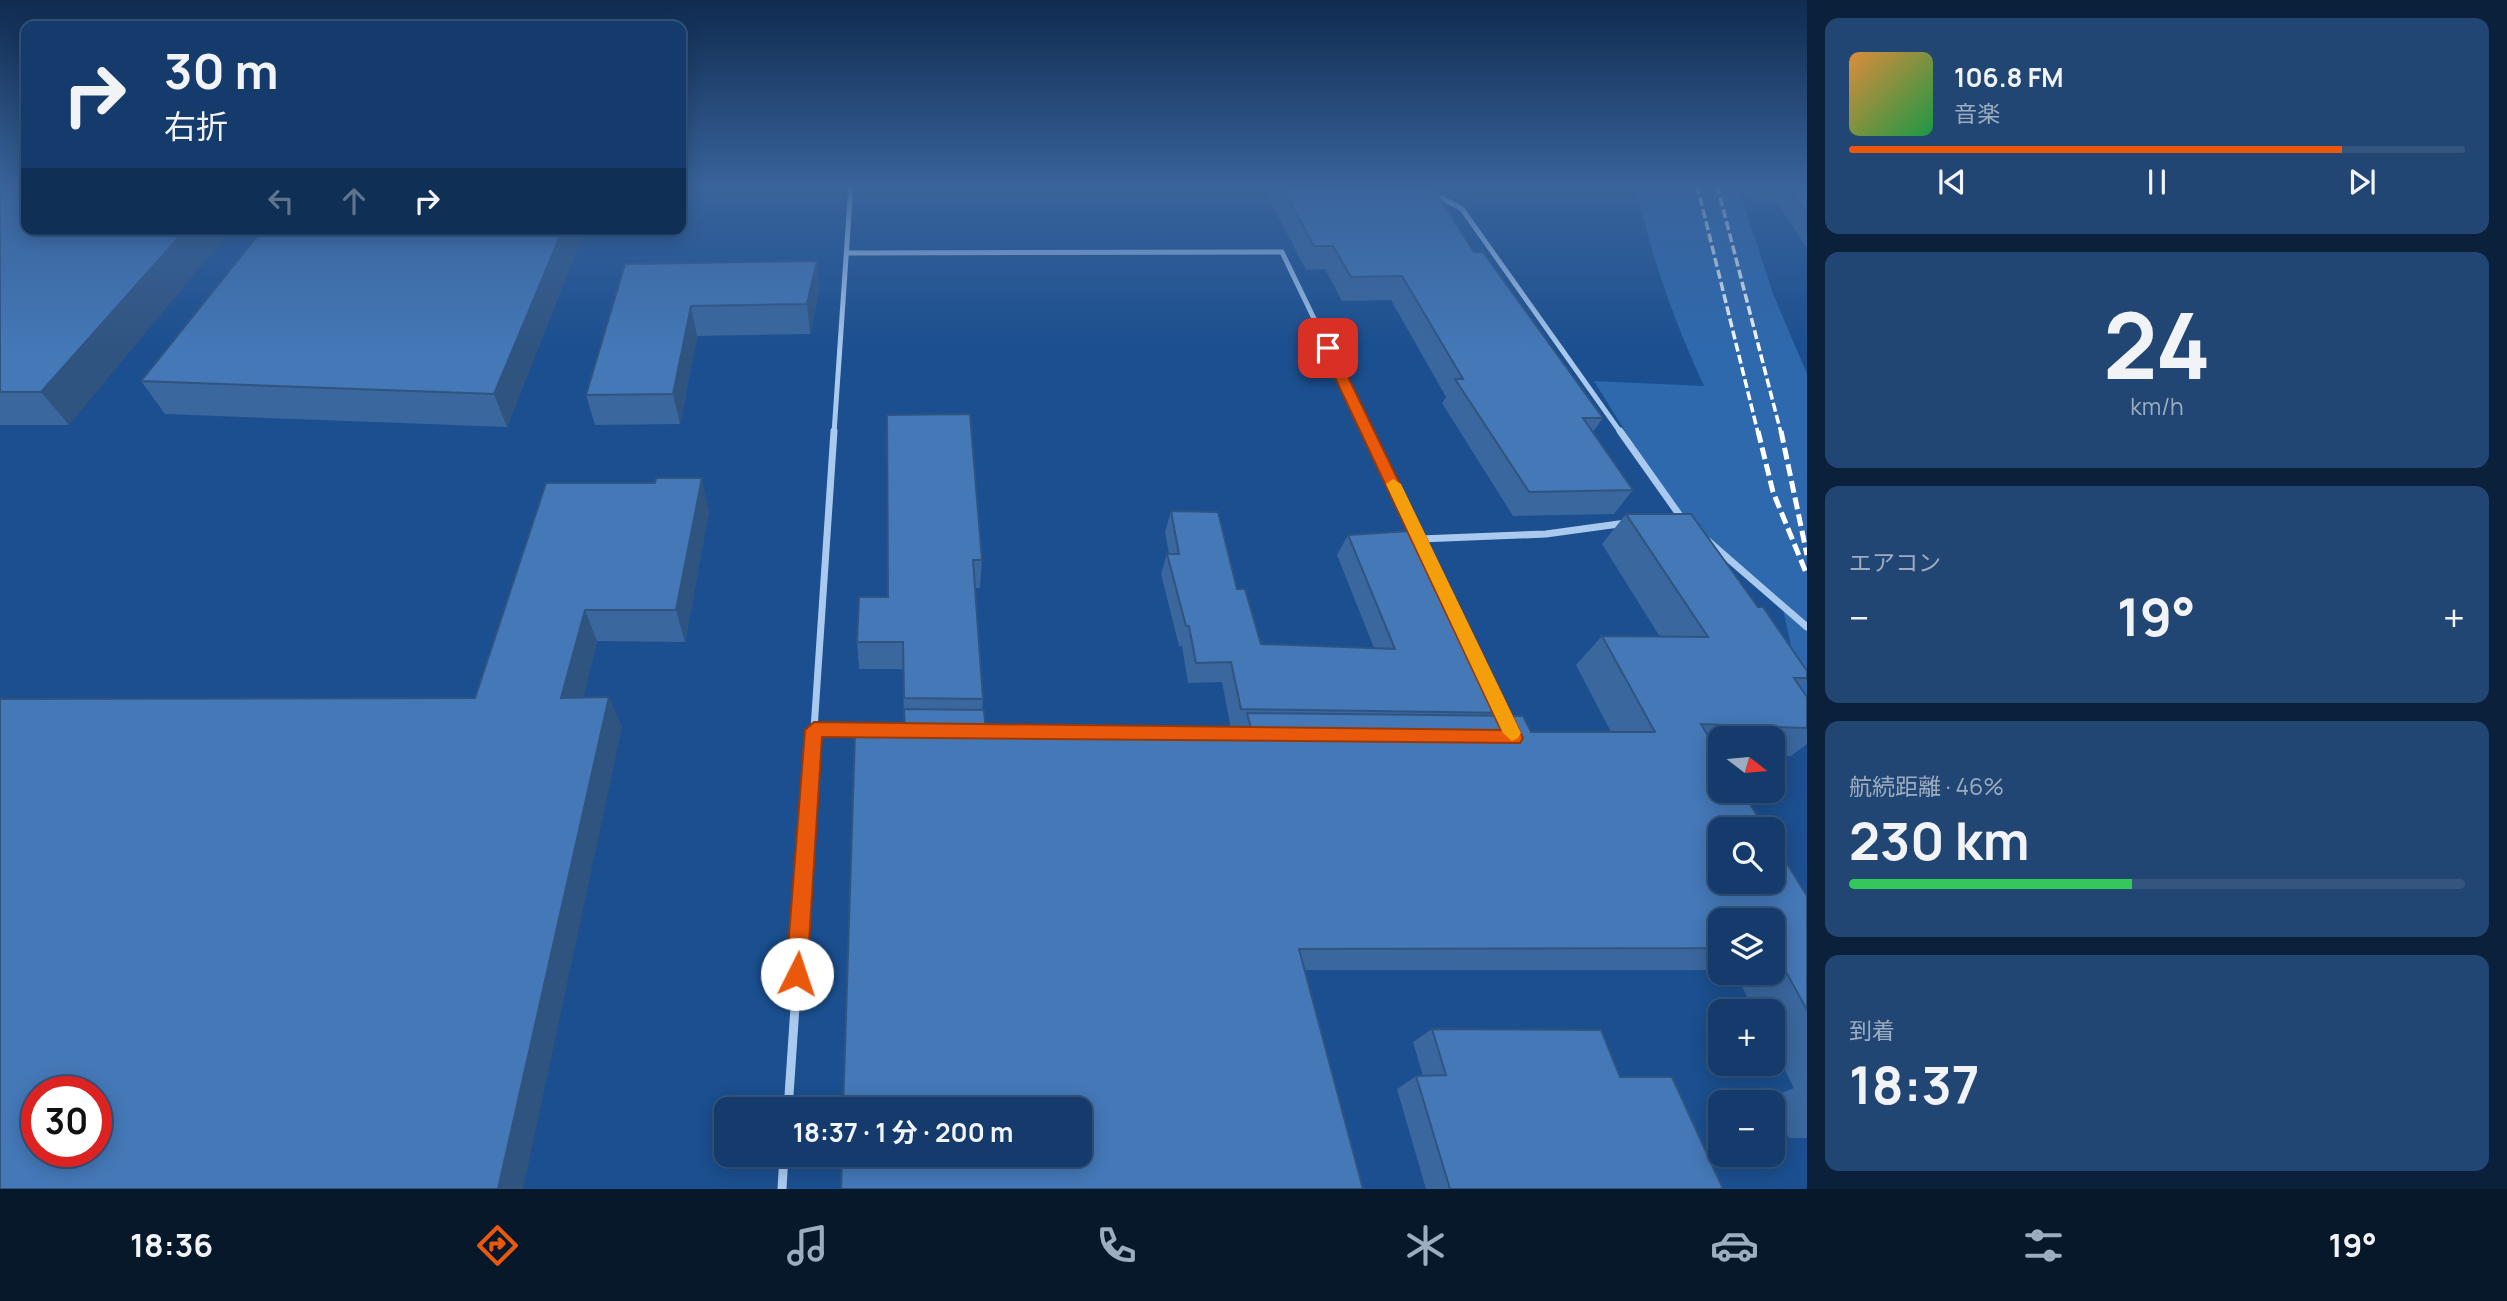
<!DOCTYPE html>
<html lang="ja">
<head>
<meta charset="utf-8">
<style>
  :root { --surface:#143b6b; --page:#214673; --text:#f1f3f6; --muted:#9dadc1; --line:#33557e; --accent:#ea580c }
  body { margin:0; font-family:Manrope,"Noto Sans JP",sans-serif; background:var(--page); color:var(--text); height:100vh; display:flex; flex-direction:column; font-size:26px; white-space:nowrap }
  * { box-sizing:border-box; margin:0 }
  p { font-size:23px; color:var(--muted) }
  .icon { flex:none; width:38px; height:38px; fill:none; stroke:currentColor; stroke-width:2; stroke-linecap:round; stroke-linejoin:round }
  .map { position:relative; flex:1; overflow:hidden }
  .drawer { display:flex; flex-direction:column; gap:18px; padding:18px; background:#0b203b; width:700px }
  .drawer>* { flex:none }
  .hud { position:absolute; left:21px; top:21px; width:665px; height:214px; border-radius:14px; box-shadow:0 4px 18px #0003,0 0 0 2px var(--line); background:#143b6b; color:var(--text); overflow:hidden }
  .needle { width:46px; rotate:106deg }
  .tools { position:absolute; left:1708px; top:726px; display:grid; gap:14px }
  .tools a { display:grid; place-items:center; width:77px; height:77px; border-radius:14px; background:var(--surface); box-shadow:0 4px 18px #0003,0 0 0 2px var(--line); font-size:35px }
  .speed { position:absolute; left:21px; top:1076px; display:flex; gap:14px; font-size:35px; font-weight:700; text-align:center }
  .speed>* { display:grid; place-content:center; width:91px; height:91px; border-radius:50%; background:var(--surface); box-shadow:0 4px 18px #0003,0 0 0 2px var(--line); line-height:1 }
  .speed .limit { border:10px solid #d22; background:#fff; color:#111 }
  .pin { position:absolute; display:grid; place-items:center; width:60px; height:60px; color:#fff; margin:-30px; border-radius:14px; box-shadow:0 4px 10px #0006 }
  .me { position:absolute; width:77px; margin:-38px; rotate:4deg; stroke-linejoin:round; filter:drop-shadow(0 0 5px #0008) }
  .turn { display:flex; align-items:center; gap:24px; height:147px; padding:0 28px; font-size:32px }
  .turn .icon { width:91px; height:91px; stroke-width:2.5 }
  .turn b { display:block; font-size:49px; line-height:60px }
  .lanes { display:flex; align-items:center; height:66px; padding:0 28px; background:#0003; justify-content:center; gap:35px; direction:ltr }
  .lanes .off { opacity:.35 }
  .big { font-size:52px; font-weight:700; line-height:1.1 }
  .drawer .widget { flex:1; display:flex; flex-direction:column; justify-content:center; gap:10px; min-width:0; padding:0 24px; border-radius:14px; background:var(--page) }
  .drawer .dial { align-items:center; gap:0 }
  .dial b { font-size:91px; line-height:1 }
  .song { display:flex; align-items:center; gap:21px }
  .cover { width:84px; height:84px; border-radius:10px; background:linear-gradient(135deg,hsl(30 70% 55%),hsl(140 70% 35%)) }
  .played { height:7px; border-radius:4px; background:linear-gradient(90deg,var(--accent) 80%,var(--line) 80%) }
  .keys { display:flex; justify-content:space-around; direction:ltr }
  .heat { display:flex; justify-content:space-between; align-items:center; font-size:38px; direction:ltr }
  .charge { height:10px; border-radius:5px; background:linear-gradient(90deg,#34c759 46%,var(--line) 0) }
  .trip { position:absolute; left:714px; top:1097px; width:378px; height:70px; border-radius:14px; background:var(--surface); box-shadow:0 4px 18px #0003,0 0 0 2px var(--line); font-weight:700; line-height:70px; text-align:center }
  .menu { display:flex; height:112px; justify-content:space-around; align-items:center; background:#08182b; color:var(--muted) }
  .menu .icon { width:49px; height:49px }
  .menu .on { color:var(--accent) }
  .menu b { font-size:32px; color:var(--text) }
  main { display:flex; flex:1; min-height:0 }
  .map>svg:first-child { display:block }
</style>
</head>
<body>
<main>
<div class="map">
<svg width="1807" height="1189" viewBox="0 0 1807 1189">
  <rect width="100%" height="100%" fill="#1b4f8f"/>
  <!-- green -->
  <path fill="#2e69ad" d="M1635,185H1738L1773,294L1807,374V722L1782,604L1678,516L1594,381L1704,386C1673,319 1652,258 1635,185Z"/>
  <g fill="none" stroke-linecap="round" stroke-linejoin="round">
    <!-- minor-far2 -->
    <g stroke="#a9c9ee" stroke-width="5">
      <path d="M1427,185V190L1462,209L1621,433"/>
      <path d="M848,253L1282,252L1369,433"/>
      <path d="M834,433L851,185"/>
    </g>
    <!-- minor-far1 -->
    <g stroke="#a9c9ee" stroke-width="7">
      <path d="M1368,431L1448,598"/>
      <path d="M1620,431L1683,520"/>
      <path d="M1420,539L1546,534L1626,523"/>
      <path d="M1708,541L1807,627"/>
      <path d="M814,730L911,731"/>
      <path d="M979,731L1090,733"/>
      <path d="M812,759L834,431"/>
    </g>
    <!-- minor -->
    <g stroke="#a9c9ee" stroke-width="9">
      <path d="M788,1110L812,757"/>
      <path d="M782,1189L784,1155"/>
    </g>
    <!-- rail-far1 -->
    <g stroke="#fff" stroke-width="3.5" stroke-dasharray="9 3.5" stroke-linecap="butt">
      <path d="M1697,185L1758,433"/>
      <path d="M1717,185L1781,433"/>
    </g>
    <!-- rail -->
    <g stroke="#fff" stroke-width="5" stroke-dasharray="12 5" stroke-linecap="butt">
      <path d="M1758,431L1773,492L1807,575"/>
      <path d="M1781,431L1807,555"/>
    </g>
  </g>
  <!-- wall -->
  <g fill="#3a679d">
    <path d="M0,185L69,425H0Z"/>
    <path d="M1262,185H1431L1474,252L1603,418L1593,432L1633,490L1614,514L1513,516L1442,403L1446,397L1391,300L1342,301L1325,269L1306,270Z"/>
    <path d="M1743,185H1807V248L1777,203L1747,198Z"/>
    <path d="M585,229L507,427L165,414L141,381Z"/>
    <path d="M817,261L819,291L810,334L697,336L680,424L595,425L586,395L625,264Z"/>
    <path d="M887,415L982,560L980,588H975L983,699L982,710L986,733L1238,732L1240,729H1231L1222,682L1188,683L1182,646H1179L1161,574L1167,554H1169L1165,532L1171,511L1237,589L1261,644L1374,648L1337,555L1348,535L1437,590L1510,713L1507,716L1531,732H1611L1576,665L1602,636L1660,637L1602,544L1626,514L1758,607L1807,671V682L1800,687L1807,697V744L1791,756H1773V738H1720V754H1719L1807,896V1138H1789L1773,1108V1102H1770L1768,1098L1794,1088L1773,1047V1012H1755L1735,973H1773V920H1720V970H1305L904,733L903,669H859L857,642L888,597Z"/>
    <path d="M709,511L685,642L597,641L583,698L609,697L622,728L475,698Z"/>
    <path d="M1432,1029L1620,1077L1723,1189H1426L1397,1089L1416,1076H1423L1413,1042Z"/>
  </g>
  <!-- shaded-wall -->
  <g fill="#305480">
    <path d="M186,229H232L69,425L41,392Z"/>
    <path d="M563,229H585L507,427L494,394Z"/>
    <path d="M817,261L819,291L810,334L807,304Z"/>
    <path d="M691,306L697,336L680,424L673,394Z"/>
    <path d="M702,478L709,511L685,642L676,610Z"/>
    <path d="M585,610L597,641L576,728L561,698Z"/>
    <path d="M609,697L622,728L523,1189H498Z"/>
  </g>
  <!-- building -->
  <g fill="#4478b7" stroke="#305480" stroke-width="2" fill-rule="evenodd">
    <path d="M0,185H26V229H186L41,392H0Z"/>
    <path d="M1281,185H1431L1474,252H1483L1603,418H1583L1633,490L1529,492L1455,379H1463L1402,276L1351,277L1333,246H1314Z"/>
    <path d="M1779,185H1807V214L1788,187Z"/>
    <path d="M263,229H563L494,394L141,381Z"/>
    <path d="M817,261L807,304L691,306L673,394L586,395L625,264Z"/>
    <path d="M970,414L982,560H973L983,699L904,698L903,642H857L859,597H888L887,415Z"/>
    <path d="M656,478H702L676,610H585L561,698L609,697L498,1189H0V699L475,698L546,483H655ZM37,1092H96V1152H37Z"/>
    <path d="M1171,511L1218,512L1237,589H1245L1261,644L1395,649L1348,535L1410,531L1437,590H1451L1510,713L1241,709L1231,662L1196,663L1189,626H1186L1167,554H1179Z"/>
    <path d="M1626,514H1691L1758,607H1763L1807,671V678H1794L1807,697V728L1701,724L1720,755V791H1742L1766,830H1720V882H1773V841L1807,896V1010L1773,948V920H1720V948L1299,949L1363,1189H841L842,1155H1080V1110H843L855,733H905L904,709L984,710L986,733L1252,732L1247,713L1523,716L1531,732H1655L1602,636L1708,637Z"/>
    <path d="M1432,1029L1601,1030L1620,1077H1672L1723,1189H1450L1416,1076L1446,1075Z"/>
  </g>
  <!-- sky -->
  <linearGradient id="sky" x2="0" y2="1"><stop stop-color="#0f2b4f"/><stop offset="0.53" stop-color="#39639b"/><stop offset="1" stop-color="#39639b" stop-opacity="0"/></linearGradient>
  <rect width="1807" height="352" fill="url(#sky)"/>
  <!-- route -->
  <path fill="#ea580c" stroke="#983908" stroke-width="2" d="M1323,345L1334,348L1523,738L1520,743L822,737L807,974L804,981L797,984L789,981L786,974L805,730L814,722L1501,730L1321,348Z"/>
  <!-- slow -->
  <path fill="#f59e0b" d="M1393,479L1401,484L1521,733L1518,738L1512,741L1503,733L1386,484Z"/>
</svg>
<div class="tools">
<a><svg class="needle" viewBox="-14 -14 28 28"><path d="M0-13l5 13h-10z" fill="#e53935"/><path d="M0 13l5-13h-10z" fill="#9dadc1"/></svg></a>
<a><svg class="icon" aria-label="search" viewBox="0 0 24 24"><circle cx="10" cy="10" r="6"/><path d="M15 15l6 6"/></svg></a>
<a><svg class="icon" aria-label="layers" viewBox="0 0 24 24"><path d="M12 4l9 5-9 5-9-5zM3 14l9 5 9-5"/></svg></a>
<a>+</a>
<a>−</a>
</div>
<div class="speed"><div class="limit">30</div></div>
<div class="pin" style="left:1328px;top:348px;background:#d93025"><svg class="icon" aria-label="arrive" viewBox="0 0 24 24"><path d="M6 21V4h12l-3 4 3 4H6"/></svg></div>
<svg class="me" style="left:797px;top:974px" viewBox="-20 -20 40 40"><circle r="19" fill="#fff"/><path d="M0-13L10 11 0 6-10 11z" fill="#ea580c"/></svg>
<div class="trip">18:37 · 1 分 · 200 m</div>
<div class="hud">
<div class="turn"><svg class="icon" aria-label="right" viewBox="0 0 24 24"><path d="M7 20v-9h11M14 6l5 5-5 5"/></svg><div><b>30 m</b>右折</div></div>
<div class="lanes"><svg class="icon off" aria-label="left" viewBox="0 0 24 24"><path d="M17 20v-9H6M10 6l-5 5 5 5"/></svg><svg class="icon off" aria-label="ahead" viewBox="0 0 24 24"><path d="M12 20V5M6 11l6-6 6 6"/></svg><svg class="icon" aria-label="right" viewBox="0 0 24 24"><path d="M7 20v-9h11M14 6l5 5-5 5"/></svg></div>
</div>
</div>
<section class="drawer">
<div class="widget">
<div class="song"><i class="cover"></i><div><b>106.8 FM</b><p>音楽</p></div></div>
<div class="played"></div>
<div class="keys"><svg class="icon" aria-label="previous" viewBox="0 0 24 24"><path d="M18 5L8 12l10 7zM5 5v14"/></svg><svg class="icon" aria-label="pause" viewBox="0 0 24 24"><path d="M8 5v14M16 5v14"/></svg><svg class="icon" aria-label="next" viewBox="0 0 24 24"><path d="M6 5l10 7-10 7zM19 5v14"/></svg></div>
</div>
<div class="widget dial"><b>24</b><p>km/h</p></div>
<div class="widget"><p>エアコン</p>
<div class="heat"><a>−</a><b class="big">19°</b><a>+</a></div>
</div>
<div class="widget"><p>航続距離 · 46%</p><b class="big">230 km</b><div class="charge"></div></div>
<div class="widget"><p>到着</p><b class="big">18:37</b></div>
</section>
</main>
<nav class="menu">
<b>18:36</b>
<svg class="icon on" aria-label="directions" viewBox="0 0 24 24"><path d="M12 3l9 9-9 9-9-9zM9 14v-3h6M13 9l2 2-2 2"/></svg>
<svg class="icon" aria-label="music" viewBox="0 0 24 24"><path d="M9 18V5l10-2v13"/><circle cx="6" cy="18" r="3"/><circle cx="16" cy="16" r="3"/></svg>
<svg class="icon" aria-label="phone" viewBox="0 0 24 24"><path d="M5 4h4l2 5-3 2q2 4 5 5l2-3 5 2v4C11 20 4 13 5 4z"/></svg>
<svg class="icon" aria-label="climate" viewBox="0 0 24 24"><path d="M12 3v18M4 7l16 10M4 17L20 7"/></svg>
<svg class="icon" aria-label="car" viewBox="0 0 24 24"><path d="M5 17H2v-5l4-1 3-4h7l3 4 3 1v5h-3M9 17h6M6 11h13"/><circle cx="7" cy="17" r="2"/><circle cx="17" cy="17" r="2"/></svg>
<svg class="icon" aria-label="filters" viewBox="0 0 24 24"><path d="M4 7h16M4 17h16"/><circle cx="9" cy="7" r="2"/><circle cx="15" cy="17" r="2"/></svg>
<b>19°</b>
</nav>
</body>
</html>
